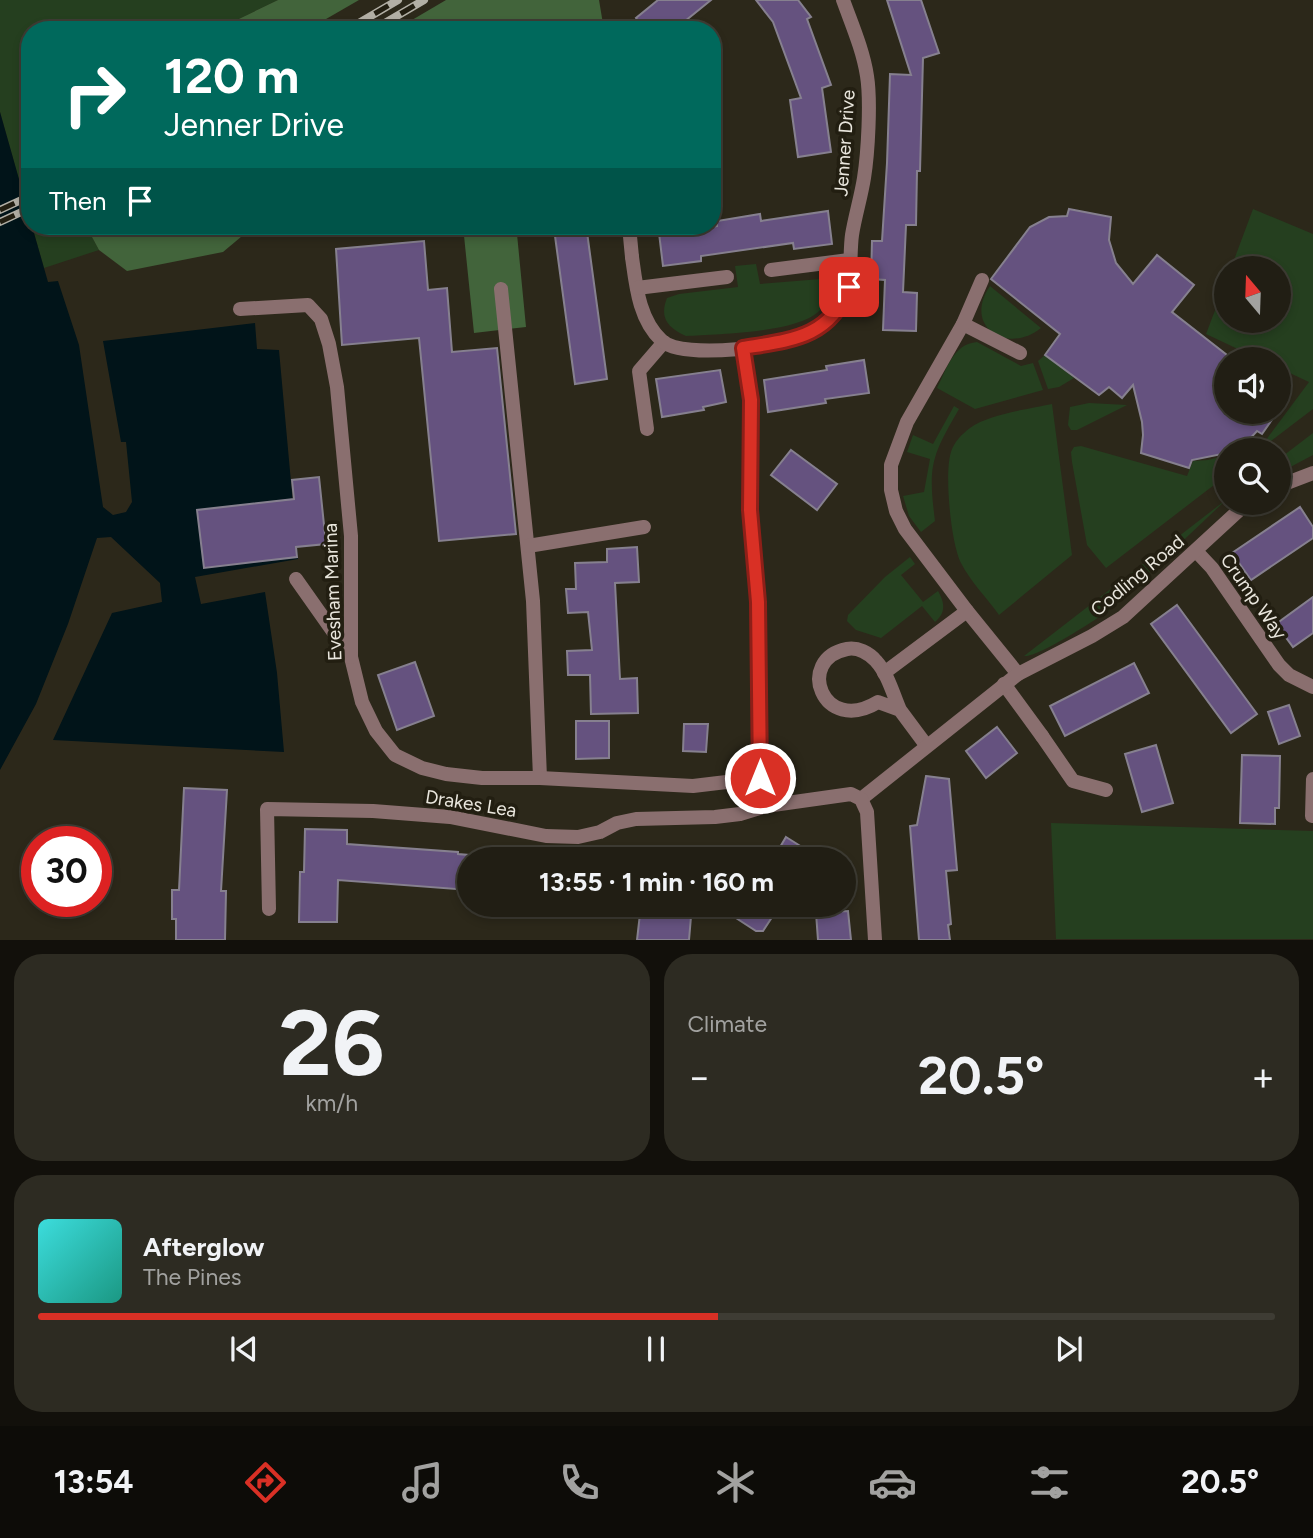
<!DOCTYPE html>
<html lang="en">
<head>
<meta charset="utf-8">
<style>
  :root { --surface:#211e14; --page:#2d2b22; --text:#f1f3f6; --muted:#a2a2a0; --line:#3e3c34; --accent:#d93025 }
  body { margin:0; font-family:Figtree,sans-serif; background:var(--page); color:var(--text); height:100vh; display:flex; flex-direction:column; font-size:26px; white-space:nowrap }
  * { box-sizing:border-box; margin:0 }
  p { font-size:23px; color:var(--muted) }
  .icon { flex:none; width:38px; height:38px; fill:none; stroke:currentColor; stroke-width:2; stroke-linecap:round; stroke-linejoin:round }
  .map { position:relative; height:940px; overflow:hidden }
  .sheet { display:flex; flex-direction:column; gap:14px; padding:14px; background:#12100b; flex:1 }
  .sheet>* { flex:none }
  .top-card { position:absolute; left:21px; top:21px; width:700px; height:214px; border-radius:28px; box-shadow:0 4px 10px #0003,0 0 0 2px var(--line); background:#00695c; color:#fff; overflow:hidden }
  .needle { width:46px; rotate:341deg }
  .buttons { position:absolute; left:1214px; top:256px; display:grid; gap:14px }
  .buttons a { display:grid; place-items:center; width:77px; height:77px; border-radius:50%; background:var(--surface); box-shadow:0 4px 10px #0003,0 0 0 2px var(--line); font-size:35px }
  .speed { position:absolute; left:21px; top:826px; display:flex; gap:14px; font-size:35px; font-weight:700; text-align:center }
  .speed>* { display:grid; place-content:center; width:91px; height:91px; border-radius:50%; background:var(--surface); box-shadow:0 4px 10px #0003,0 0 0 2px var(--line); line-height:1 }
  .speed .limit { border:10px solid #d22; background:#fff; color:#111 }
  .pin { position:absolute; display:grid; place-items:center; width:60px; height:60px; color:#fff; margin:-30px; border-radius:14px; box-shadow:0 4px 10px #0006 }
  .me { position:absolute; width:77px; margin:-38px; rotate:0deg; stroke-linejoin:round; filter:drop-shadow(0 0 5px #0008) }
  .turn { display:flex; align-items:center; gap:24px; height:147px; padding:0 28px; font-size:32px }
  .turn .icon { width:91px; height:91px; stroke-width:2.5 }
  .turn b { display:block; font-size:49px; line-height:60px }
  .then { display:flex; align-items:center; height:66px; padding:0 28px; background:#0003; gap:14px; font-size:26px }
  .big { font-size:52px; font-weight:700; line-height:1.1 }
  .sheet .widget { flex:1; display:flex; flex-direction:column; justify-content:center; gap:10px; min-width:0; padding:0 24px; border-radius:28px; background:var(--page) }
  .sheet .dial { align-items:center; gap:0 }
  .dial b { font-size:91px; line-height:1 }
  .song { display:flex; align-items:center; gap:21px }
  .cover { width:84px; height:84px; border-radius:10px; background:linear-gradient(135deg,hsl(180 70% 55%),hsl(170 70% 35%)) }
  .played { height:7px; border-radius:4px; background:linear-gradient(90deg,var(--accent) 55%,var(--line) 55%) }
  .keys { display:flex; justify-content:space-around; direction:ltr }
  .heat { display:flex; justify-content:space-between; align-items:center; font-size:38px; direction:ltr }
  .sheet .tiles { flex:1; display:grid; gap:14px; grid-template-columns:1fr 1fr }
  .widget:last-child { grid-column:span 2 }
  .trip { position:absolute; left:457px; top:847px; width:399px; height:70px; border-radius:35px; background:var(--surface); box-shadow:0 4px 10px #0003,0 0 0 2px var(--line); font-weight:700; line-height:70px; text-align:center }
  .tabs { display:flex; height:112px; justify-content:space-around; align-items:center; background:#0d0c08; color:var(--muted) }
  .tabs .icon { width:49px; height:49px }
  .tabs .active { color:var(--accent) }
  .tabs b { font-size:32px; color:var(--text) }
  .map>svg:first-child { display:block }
</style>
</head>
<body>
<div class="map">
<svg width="1313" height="940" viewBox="0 0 1313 940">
  <rect width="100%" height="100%" fill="#2c281a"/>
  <!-- green -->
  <g fill="#253f1f">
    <path d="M0,0H278L216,30H30V219L0,112Z"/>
    <path d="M1253,209L1313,234V409L1259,450H1239L1253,438L1263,444L1309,382L1279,368V359H1259L1206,334L1227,279V320H1279V268H1231Z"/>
    <path d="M32,226H86L99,250L44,268Z"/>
    <path d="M756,264L760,284L821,279L828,284C828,294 828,302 820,310C800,333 717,334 686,336C668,328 659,318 667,298L679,294L738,287L735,266Z"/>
    <path d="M990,286L1041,328C1008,355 962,327 990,286Z"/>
    <path d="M977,342L1021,366L1033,363L1043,390L975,409L937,388C947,369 953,344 977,342Z"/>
    <path d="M1045,355L1074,378L1059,387L1048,389L1038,361Z"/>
    <path d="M1089,403L1127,405L1077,430H1071L1068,425L1070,407Z"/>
    <path d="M1052,404L1072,555L999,615C987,598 970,581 961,563C951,544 944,473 951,452C954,442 962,434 970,428C989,414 1029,409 1052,404Z"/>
    <path d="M954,406L959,409C931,457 928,466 935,521L921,532L909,516L903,496L924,492L930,459L907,452L913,435L933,444Z"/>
    <path d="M1313,433V455L1279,473V459Z"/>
    <path d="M1081,446L1187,476L1193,461L1208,460L1227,455V475L1106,568L1087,545L1072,462L1071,452L1074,447Z"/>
    <path d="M1227,499L1112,608C1099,618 1037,658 1024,656Z"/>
    <path d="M910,557L915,564L901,575L923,602L938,591C945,603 946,613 935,622L922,606L881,638L856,630L847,621L848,615L885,577Z"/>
    <path d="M1051,823L1313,831V939H1056Z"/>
  </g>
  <!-- forest -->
  <g fill="#42643b">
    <path d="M278,0H359L307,30H216Z"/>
    <path d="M446,0H599L604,30H395Z"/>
    <path d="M86,226H254L223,252L127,271L99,250Z"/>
    <path d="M463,226H521L517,234L526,327L474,333Z"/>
  </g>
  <!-- water -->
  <path fill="#011419" d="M0,112L30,218V226H32L48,282L58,281L79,345L103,507L113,515L126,512L132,502L126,442H121L103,341L255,323L257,349L279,350L298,559L195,577L201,604L265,592L277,673L284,752L53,740L112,613L162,602L160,583L111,537L97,538L68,624L36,704L0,770Z"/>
  <!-- building -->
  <g fill="#65527f" stroke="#86808f" stroke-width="2">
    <path d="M658,0H711L674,30H645L636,18Z"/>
    <path d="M756,0H798L811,17L807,19L831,85L822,88L831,152L798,157L790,100L801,98L773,22Z"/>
    <path d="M887,0H921L939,53L923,58L920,171H917L916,225H906L903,292L917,293L916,331L883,330L885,280L871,279L872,241H882L887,163L890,74L911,75Z"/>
    <path d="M1069,209L1111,217L1109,240L1116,263L1133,284L1157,255L1194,285L1172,312L1227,355V411H1278L1262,434L1257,431L1245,444L1236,450H1227V453L1192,460L1189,468L1141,453L1143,435L1142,422L1133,385L1122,398L1109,387L1099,395L1045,355L1060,334L991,279L1030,227L1049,217L1067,216Z"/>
    <path d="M828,211L832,244L794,249L793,243L701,256V261L663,266L659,233L717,226V221L760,214L761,221Z"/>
    <path d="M587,232L607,379L575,384L555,236Z"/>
    <path d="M424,241L428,290L447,288L452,352L497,348L516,534L439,541L419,338L342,345L336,249Z"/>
    <path d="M864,360L869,393L825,399L826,403L768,412L764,380L827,370L826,366Z"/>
    <path d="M720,370L726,402L703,407L704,410L662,417L656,379Z"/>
    <path d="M791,450L837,484L817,510L771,475Z"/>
    <path d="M319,477L326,544L296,547L297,557L204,568L197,510L294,499L292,480Z"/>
    <path d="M1300,507L1313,527V538L1251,580L1232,553Z"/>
    <path d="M637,547L639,582L615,583L620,679L637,678L638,713L591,714L590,675H568L567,651L592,650L588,612L568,613L566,589H576L575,563L607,562V549Z"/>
    <path d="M1313,597V633L1293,647L1276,624Z"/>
    <path d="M1177,605L1257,714L1231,733L1151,624Z"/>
    <path d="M415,662L434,716L397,730L378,675Z"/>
    <path d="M1134,663L1149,693L1065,736L1050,706Z"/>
    <path d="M1289,705L1300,736L1279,744L1268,712Z"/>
    <path d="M576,721H609V758L576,759Z"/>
    <path d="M684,724H708L706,752L683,751Z"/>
    <path d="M997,727L1017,753L986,778L966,751Z"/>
    <path d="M1156,745L1173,803L1142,812L1125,754Z"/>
    <path d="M1242,755L1280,756L1279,808H1275V824L1240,823Z"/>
    <path d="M926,776L949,779L957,870L946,871L951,924L948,925L950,940H919L910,826L917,825Z"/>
    <path d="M184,788L227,790L221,891H226L225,940H176V919H172V890H179Z"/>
    <path d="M305,829L347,830V844L458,852V854L469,855V890L338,880L337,922H299L300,872H304Z"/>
    <path d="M786,837L821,859H773Z"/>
    <path d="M641,905H692L689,940H637Z"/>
    <path d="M745,905H780L763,931H756L736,918Z"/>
    <path d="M848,911L851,940H818L816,913Z"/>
  </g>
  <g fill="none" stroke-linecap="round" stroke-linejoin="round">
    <!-- service -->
    <g stroke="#8a6f6f" stroke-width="14">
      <path d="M629,226L632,257"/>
      <path d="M501,289L533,601L540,778"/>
      <path d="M240,309L308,305L321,319L329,344L337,387L351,536V657L362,702L376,731L395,755L422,768L446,774L482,778H540L693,786L760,778"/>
      <path d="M963,324L1020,353"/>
      <path d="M647,429L639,371L664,342"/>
      <path d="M528,546L644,527"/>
      <path d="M296,579L351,657"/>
      <path d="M967,611L1018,674"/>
      <path d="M884,673L967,611L905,529L896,511L891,490V465L907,422L963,324L982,280"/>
      <path d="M900,710C893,694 888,674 876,661C869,653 858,647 847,649C795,659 822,736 878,702L900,710L926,745"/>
      <path d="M1042,736L1073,781L1106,790"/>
      <path d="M1312,816L1313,779"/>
    </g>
    <!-- minor -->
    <g stroke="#8a6f6f" stroke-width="14">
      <path d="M632,257C636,286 639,320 662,341C684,360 788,347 813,332C824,326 837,315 843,303C853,283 849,257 852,235C855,216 861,197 864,178C868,153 871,101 867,76C863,50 852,25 843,0"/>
      <path d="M771,270L849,260"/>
      <path d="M637,288L727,277"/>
      <path d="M743,348L751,400L750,510L758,602L760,778L766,806"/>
      <path d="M1279,486L1313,473"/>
      <path d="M1196,551L1212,568L1279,665L1289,675L1313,687"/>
      <path d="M1004,684L1042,736"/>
      <path d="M861,799L1018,674L1092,636L1123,617L1248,502"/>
      <path d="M269,909L267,809L373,811L450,817L546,836L578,837L600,832L617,823L636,819L715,817L740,814L766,806L851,794L861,799L867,812L875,940"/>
    </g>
    <!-- rail casing -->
    <g stroke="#b2afa5" stroke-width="8">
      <g id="rail">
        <path d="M347,30L398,0"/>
        <path d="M373,30L424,0"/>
        <path d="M0,210L30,196"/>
        <path d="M0,222L30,208"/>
      </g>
    </g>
    <!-- rail -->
    <use href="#rail" stroke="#221e11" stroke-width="5" stroke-dasharray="16" stroke-linecap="butt"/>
  </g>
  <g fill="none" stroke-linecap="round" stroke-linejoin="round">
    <!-- route casing -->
    <g stroke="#8d1f18" stroke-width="18">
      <path id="route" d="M760,778L758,602L750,510L751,400L743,348C791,340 830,338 849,287"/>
    </g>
    <!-- route -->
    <use href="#route" stroke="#d93025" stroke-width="12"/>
  </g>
  <g text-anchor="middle" stroke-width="7" stroke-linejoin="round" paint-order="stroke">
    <!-- street labels -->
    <g font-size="19" fill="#e9e6dd" stroke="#221e11">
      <text transform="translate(844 143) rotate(-86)" y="7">Jenner Drive</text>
      <text transform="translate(1137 575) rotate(-40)" y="7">Codling Road</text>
      <text transform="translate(332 592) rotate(-92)" y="7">Evesham Marina</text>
      <text transform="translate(1254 596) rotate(55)" y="7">Crump Way</text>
      <text transform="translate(471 803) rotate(9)" y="7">Drakes Lea</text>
    </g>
  </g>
</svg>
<div class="buttons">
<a><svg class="needle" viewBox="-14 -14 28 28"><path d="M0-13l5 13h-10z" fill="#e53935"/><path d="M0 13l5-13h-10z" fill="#a2a2a0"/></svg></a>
<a><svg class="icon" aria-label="sound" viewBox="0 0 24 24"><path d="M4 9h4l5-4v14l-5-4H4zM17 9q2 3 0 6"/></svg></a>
<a><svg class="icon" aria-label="search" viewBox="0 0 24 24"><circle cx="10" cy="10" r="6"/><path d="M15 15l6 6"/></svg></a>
</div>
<div class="speed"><div class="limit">30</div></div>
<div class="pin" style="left:849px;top:287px;background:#d93025"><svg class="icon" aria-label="arrive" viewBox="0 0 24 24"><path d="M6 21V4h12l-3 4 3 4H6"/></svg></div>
<svg class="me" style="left:760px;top:778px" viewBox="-20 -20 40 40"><circle r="17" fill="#d93025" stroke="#fff" stroke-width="3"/><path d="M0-11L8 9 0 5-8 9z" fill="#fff"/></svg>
<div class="trip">13:55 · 1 min · 160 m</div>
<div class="top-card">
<div class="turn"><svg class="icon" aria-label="right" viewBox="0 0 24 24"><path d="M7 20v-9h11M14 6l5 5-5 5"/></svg><div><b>120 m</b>Jenner Drive</div></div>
<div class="then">Then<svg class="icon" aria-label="arrive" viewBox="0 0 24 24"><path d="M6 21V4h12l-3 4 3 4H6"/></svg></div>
</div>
</div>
<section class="sheet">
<div class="tiles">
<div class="widget dial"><b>26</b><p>km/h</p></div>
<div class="widget"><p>Climate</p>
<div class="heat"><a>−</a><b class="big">20.5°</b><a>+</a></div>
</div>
<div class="widget">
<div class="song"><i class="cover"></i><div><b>Afterglow</b><p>The Pines</p></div></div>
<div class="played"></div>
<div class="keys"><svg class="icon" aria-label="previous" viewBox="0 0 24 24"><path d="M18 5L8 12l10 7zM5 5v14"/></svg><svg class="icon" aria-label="pause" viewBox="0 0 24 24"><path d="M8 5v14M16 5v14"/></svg><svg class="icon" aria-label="next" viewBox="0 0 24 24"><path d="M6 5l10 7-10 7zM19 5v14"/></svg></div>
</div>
</div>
</section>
<nav class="tabs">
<b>13:54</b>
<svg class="icon active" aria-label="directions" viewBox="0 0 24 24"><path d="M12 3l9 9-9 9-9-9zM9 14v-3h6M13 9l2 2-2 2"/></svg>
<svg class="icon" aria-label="music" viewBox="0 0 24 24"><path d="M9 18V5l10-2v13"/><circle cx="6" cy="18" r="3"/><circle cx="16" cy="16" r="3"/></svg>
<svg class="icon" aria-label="phone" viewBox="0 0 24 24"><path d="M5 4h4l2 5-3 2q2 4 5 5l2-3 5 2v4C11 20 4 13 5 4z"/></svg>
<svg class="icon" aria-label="climate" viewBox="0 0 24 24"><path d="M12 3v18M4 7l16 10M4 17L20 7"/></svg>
<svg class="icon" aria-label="car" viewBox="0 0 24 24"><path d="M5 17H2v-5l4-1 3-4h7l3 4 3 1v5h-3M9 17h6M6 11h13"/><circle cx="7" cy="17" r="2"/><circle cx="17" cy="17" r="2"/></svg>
<svg class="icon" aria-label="filters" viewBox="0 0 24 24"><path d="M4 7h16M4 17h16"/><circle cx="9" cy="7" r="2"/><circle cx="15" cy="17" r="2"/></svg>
<b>20.5°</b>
</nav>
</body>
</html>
